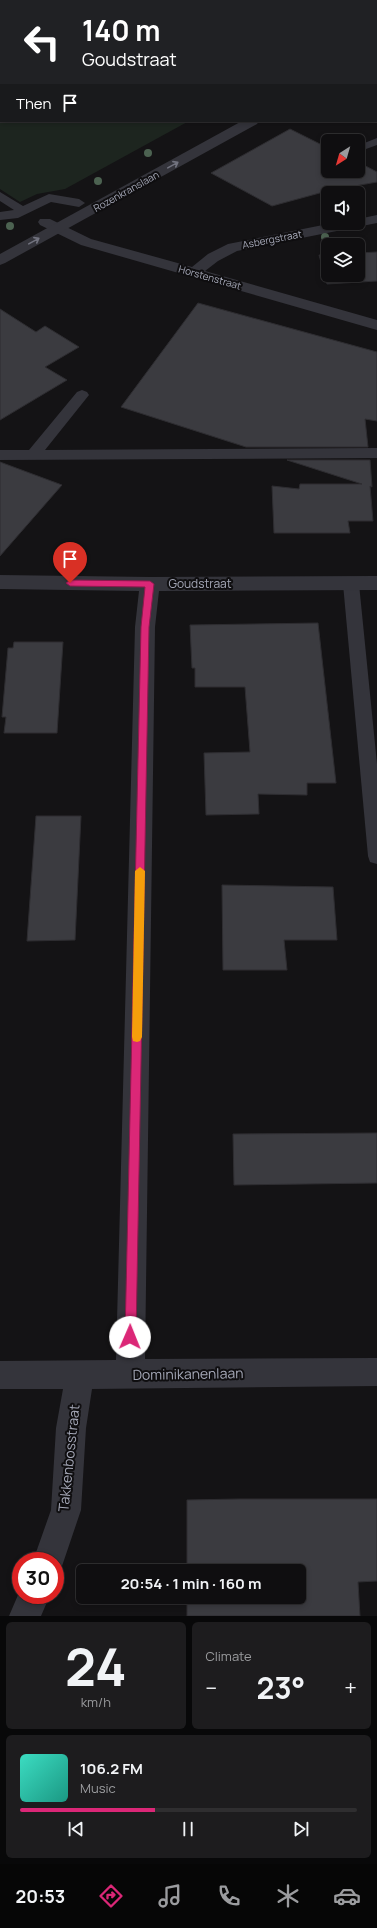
<!DOCTYPE html>
<html lang="en">
<head>
<meta charset="utf-8">
<style>
  :root { --surface:#0f0e10; --page:#1d1c1e; --text:#f1f3f6; --muted:#9b9c9f; --line:#2f2e30; --accent:#db2777 }
  body { margin:0; font-family:Manrope,sans-serif; background:var(--page); color:var(--text); height:100vh; display:flex; flex-direction:column; font-size:15px; white-space:nowrap }
  * { box-sizing:border-box; margin:0 }
  p { font-size:13px; color:var(--muted) }
  .icon { flex:none; width:22px; height:22px; fill:none; stroke:currentColor; stroke-width:2; stroke-linecap:round; stroke-linejoin:round }
  .map { position:relative; height:1616px; overflow:hidden }
  .drawer { display:flex; flex-direction:column; gap:6px; padding:6px; background:#080809; flex:1 }
  .drawer>* { flex:none }
  .banner { position:absolute; left:0px; top:0px; width:377px; height:122px; box-shadow:0 2px 6px #0003,0 0 0 1px var(--line); background:#202124; color:#fff; overflow:hidden }
  .needle { width:26px; rotate:217deg }
  .tools { position:absolute; left:321px; top:134px; display:grid; gap:8px }
  .tools a { display:grid; place-items:center; width:44px; height:44px; border-radius:6px; background:var(--surface); box-shadow:0 2px 6px #0003,0 0 0 1px var(--line); font-size:20px }
  .speed { position:absolute; left:12px; top:1552px; display:flex; gap:8px; font-size:20px; font-weight:700; text-align:center }
  .speed>* { display:grid; place-content:center; width:52px; height:52px; border-radius:50%; background:var(--surface); box-shadow:0 2px 6px #0003,0 0 0 1px var(--line); line-height:1 }
  .speed .limit { border:6px solid #d22; background:#fff; color:#111 }
  .pin { position:absolute; display:grid; place-items:center; width:34px; height:34px; color:#fff; margin:-41px -17px; border-radius:50% 50% 50% 0; rotate:-45deg; box-shadow:0 0 4px #0007 }
  .pin .icon { rotate:45deg }
  .me { position:absolute; width:44px; margin:-22px; rotate:1deg; stroke-linejoin:round; filter:drop-shadow(0 0 3px #0008) }
  .turn { display:flex; align-items:center; gap:14px; height:84px; padding:0 16px; font-size:18px }
  .turn .icon { width:52px; height:52px; stroke-width:2.5 }
  .turn b { display:block; font-size:28px; line-height:34px }
  .then { display:flex; align-items:center; height:38px; padding:0 16px; background:#0003; gap:8px; font-size:15px }
  .big { font-size:30px; font-weight:700; line-height:1.1 }
  .drawer .tile { flex:1; display:flex; flex-direction:column; justify-content:center; gap:6px; min-width:0; padding:0 14px; border-radius:6px; background:var(--page) }
  .drawer .dial { align-items:center; gap:0 }
  .dial b { font-size:52px; line-height:1 }
  .song { display:flex; align-items:center; gap:12px }
  .cover { width:48px; height:48px; border-radius:6px; background:linear-gradient(135deg,hsl(170 70% 55%),hsl(170 70% 35%)) }
  .played { height:4px; border-radius:2px; background:linear-gradient(90deg,var(--accent) 40%,var(--line) 40%) }
  .keys { display:flex; justify-content:space-around; direction:ltr }
  .heat { display:flex; justify-content:space-between; align-items:center; font-size:22px; direction:ltr }
  .drawer .tiles { flex:1; display:grid; gap:6px; grid-template-columns:1fr 1fr }
  .tile:last-child { grid-column:span 2 }
  .trip { position:absolute; left:76px; top:1564px; width:230px; height:40px; border-radius:6px; background:var(--surface); box-shadow:0 2px 6px #0003,0 0 0 1px var(--line); font-weight:700; line-height:40px; text-align:center }
  .dock { display:flex; height:64px; justify-content:space-around; align-items:center; background:#060606; color:var(--muted) }
  .dock .icon { width:28px; height:28px }
  .dock .on { color:var(--accent) }
  .dock b { font-size:18px; color:var(--text) }
  .map>svg:first-child { display:block }
</style>
</head>
<body>
<div class="map">
<svg width="377" height="1616" viewBox="0 0 377 1616">
  <rect width="100%" height="100%" fill="#141315"/>
  <!-- green -->
  <g fill="#1d251f">
    <path d="M31,0H350L353,1H30Z"/>
    <path d="M0,37L1,121H189L65,189L37,194L20,202L0,189Z"/>
  </g>
  <!-- building -->
  <g fill="#3b3b40" stroke="#2e2d31">
    <path d="M290,129L328,148V171H358V162L377,172V182L327,191L272,206L211,173Z"/>
    <path d="M377,252V281L327,284L319,255H328V275H358V253Z"/>
    <path d="M198,303L377,352V421L365,419L368,447H246L121,407Z"/>
    <path d="M0,309L36,332L45,326L79,347L45,367L67,380L0,420Z"/>
    <path d="M287,460H370L372,487L370,486L373,521H348L350,533H274L272,486L299,489L300,484H362Z"/>
    <path d="M0,462L62,485L0,556Z"/>
    <path d="M318,623L336,783H307V795L258,794L259,814L206,815L204,753L250,752L245,687H195V668H192L190,625Z"/>
    <path d="M14,642H63L57,733H4L6,717H2L8,648H13Z"/>
    <path d="M36,816H81L75,940L27,941Z"/>
    <path d="M222,885L333,887L337,940H284L287,970H223Z"/>
    <path d="M377,1133V1183L234,1185L233,1134Z"/>
    <path d="M239,1499H377V1581L358,1582L360,1616H187V1597H299V1571H187V1500Z"/>
  </g>
  <g fill="none" stroke-linecap="round" stroke-linejoin="round">
    <!-- service -->
    <g fill="#34343b" fill-rule="evenodd">
      <path d="M377,138V145L366,149L360,146L362,144Z"/>
      <path d="M0,192L23,206L49,194L79,199L85,203L79,207L51,202L18,218L0,220V212L14,210L0,201Z"/>
      <path d="M82,390L87,392L89,395L45,450L377,448V458L0,460V450H29L77,392Z"/>
      <path d="M351,578L357,580L359,584L377,764V864L370,862L368,856L343,584L345,580Z"/>
    </g>
    <!-- minor -->
    <g fill="#34343b" fill-rule="evenodd">
      <path d="M377,215V223L237,251L218,261L205,271L377,320V330L81,245L40,225L38,222L40,219H50L91,239L192,267L208,254L228,244L333,223H358V219Z"/>
      <path d="M0,575L150,577L377,576V590L159,591L155,627L145,1359L377,1358V1386L92,1389L86,1428L81,1510L60,1572L55,1574V1561H33L51,1510L56,1428L63,1389H0V1361L116,1360L135,627L139,591L0,589Z"/>
      <path d="M21,1588V1595H50L41,1616H9Z"/>
    </g>
    <!-- tertiary -->
    <g fill="#34343b" fill-rule="evenodd">
      <path d="M376,48H377L376,57Z"/>
      <path d="M242,121H259L257,124L5,263L0,265V254Z"/>
    </g>
  </g>
  <!-- trees -->
  <g fill="#4c6251">
    <circle cx="148" cy="153" r="4"/>
    <circle cx="98" cy="181" r="4"/>
    <circle cx="10" cy="226" r="4"/>
    <circle cx="325" cy="237" r="4"/>
  </g>
  <!-- one-way arrows -->
  <defs><path id="oneway-shaft" d="M-6 0H5M1.5-3L5.5 0L1.5 3" fill="none" stroke-width="1.6" stroke-linecap="round" stroke-linejoin="round"/></defs>
  <g stroke="#72737f">
    <use href="#oneway-shaft" transform="translate(173 165) rotate(-29)"/>
    <use href="#oneway-shaft" transform="translate(34 241) rotate(-29)"/>
  </g>
  <!-- route -->
  <path fill="#db2777" stroke="#8e194d" d="M70,580L150,581L154,584L149,627L136,1337L135,1341L130,1343L126,1341L125,1337L141,627L145,587L70,586L66,583Z"/>
  <!-- slow -->
  <path fill="#f59e0b" d="M140,867L145,871L142,1037L140,1041L137,1042L133,1041L132,1037L135,871Z"/>
  <g text-anchor="middle" stroke-width="4" stroke-linejoin="round" paint-order="stroke">
    <!-- far-street labels -->
    <g font-size="10" fill="#a4a7b6" stroke="#0f0e10">
      <text transform="translate(126 191) rotate(-29)" y="4">Rozenkranslaan</text>
      <text transform="translate(272 239) rotate(-11)" y="4">Asbergstraat</text>
      <text transform="translate(210 277) rotate(16)" y="4">Horstenstraat</text>
    </g>
    <!-- street labels -->
    <g font-size="12" fill="#a4a7b6" stroke="#0f0e10">
      <text x="200" y="588">Goudstraat</text>
    </g>
    <!-- near-street labels -->
    <g font-size="14" fill="#a4a7b6" stroke="#0f0e10">
      <text transform="translate(188 1374) rotate(-1)" y="5">Dominikanenlaan</text>
      <text transform="translate(69 1458) rotate(-84)" y="5">Takkenbosstraat</text>
    </g>
  </g>
</svg>
<div class="tools">
<a><svg class="needle" viewBox="-14 -14 28 28"><path d="M0-13l5 13h-10z" fill="#e53935"/><path d="M0 13l5-13h-10z" fill="#9b9c9f"/></svg></a>
<a><svg class="icon" aria-label="sound" viewBox="0 0 24 24"><path d="M4 9h4l5-4v14l-5-4H4zM17 9q2 3 0 6"/></svg></a>
<a><svg class="icon" aria-label="layers" viewBox="0 0 24 24"><path d="M12 4l9 5-9 5-9-5zM3 14l9 5 9-5"/></svg></a>
</div>
<div class="speed"><div class="limit">30</div></div>
<div class="pin" style="left:70px;top:583px;background:#d93025"><svg class="icon" aria-label="arrive" viewBox="0 0 24 24"><path d="M6 21V4h12l-3 4 3 4H6"/></svg></div>
<svg class="me" style="left:130px;top:1337px" viewBox="-20 -20 40 40"><circle r="19" fill="#fff"/><path d="M0-13L10 11 0 6-10 11z" fill="#db2777"/></svg>
<div class="trip">20:54 · 1 min · 160 m</div>
<div class="banner">
<div class="turn"><svg class="icon" aria-label="left" viewBox="0 0 24 24"><path d="M17 20v-9H6M10 6l-5 5 5 5"/></svg><div><b>140 m</b>Goudstraat</div></div>
<div class="then">Then<svg class="icon" aria-label="arrive" viewBox="0 0 24 24"><path d="M6 21V4h12l-3 4 3 4H6"/></svg></div>
</div>
</div>
<section class="drawer">
<div class="tiles">
<div class="tile dial"><b>24</b><p>km/h</p></div>
<div class="tile"><p>Climate</p>
<div class="heat"><a>−</a><b class="big">23°</b><a>+</a></div>
</div>
<div class="tile">
<div class="song"><i class="cover"></i><div><b>106.2 FM</b><p>Music</p></div></div>
<div class="played"></div>
<div class="keys"><svg class="icon" aria-label="previous" viewBox="0 0 24 24"><path d="M18 5L8 12l10 7zM5 5v14"/></svg><svg class="icon" aria-label="pause" viewBox="0 0 24 24"><path d="M8 5v14M16 5v14"/></svg><svg class="icon" aria-label="next" viewBox="0 0 24 24"><path d="M6 5l10 7-10 7zM19 5v14"/></svg></div>
</div>
</div>
</section>
<nav class="dock">
<b>20:53</b>
<svg class="icon on" aria-label="directions" viewBox="0 0 24 24"><path d="M12 3l9 9-9 9-9-9zM9 14v-3h6M13 9l2 2-2 2"/></svg>
<svg class="icon" aria-label="music" viewBox="0 0 24 24"><path d="M9 18V5l10-2v13"/><circle cx="6" cy="18" r="3"/><circle cx="16" cy="16" r="3"/></svg>
<svg class="icon" aria-label="phone" viewBox="0 0 24 24"><path d="M5 4h4l2 5-3 2q2 4 5 5l2-3 5 2v4C11 20 4 13 5 4z"/></svg>
<svg class="icon" aria-label="climate" viewBox="0 0 24 24"><path d="M12 3v18M4 7l16 10M4 17L20 7"/></svg>
<svg class="icon" aria-label="car" viewBox="0 0 24 24"><path d="M5 17H2v-5l4-1 3-4h7l3 4 3 1v5h-3M9 17h6M6 11h13"/><circle cx="7" cy="17" r="2"/><circle cx="17" cy="17" r="2"/></svg>
</nav>
</body>
</html>
